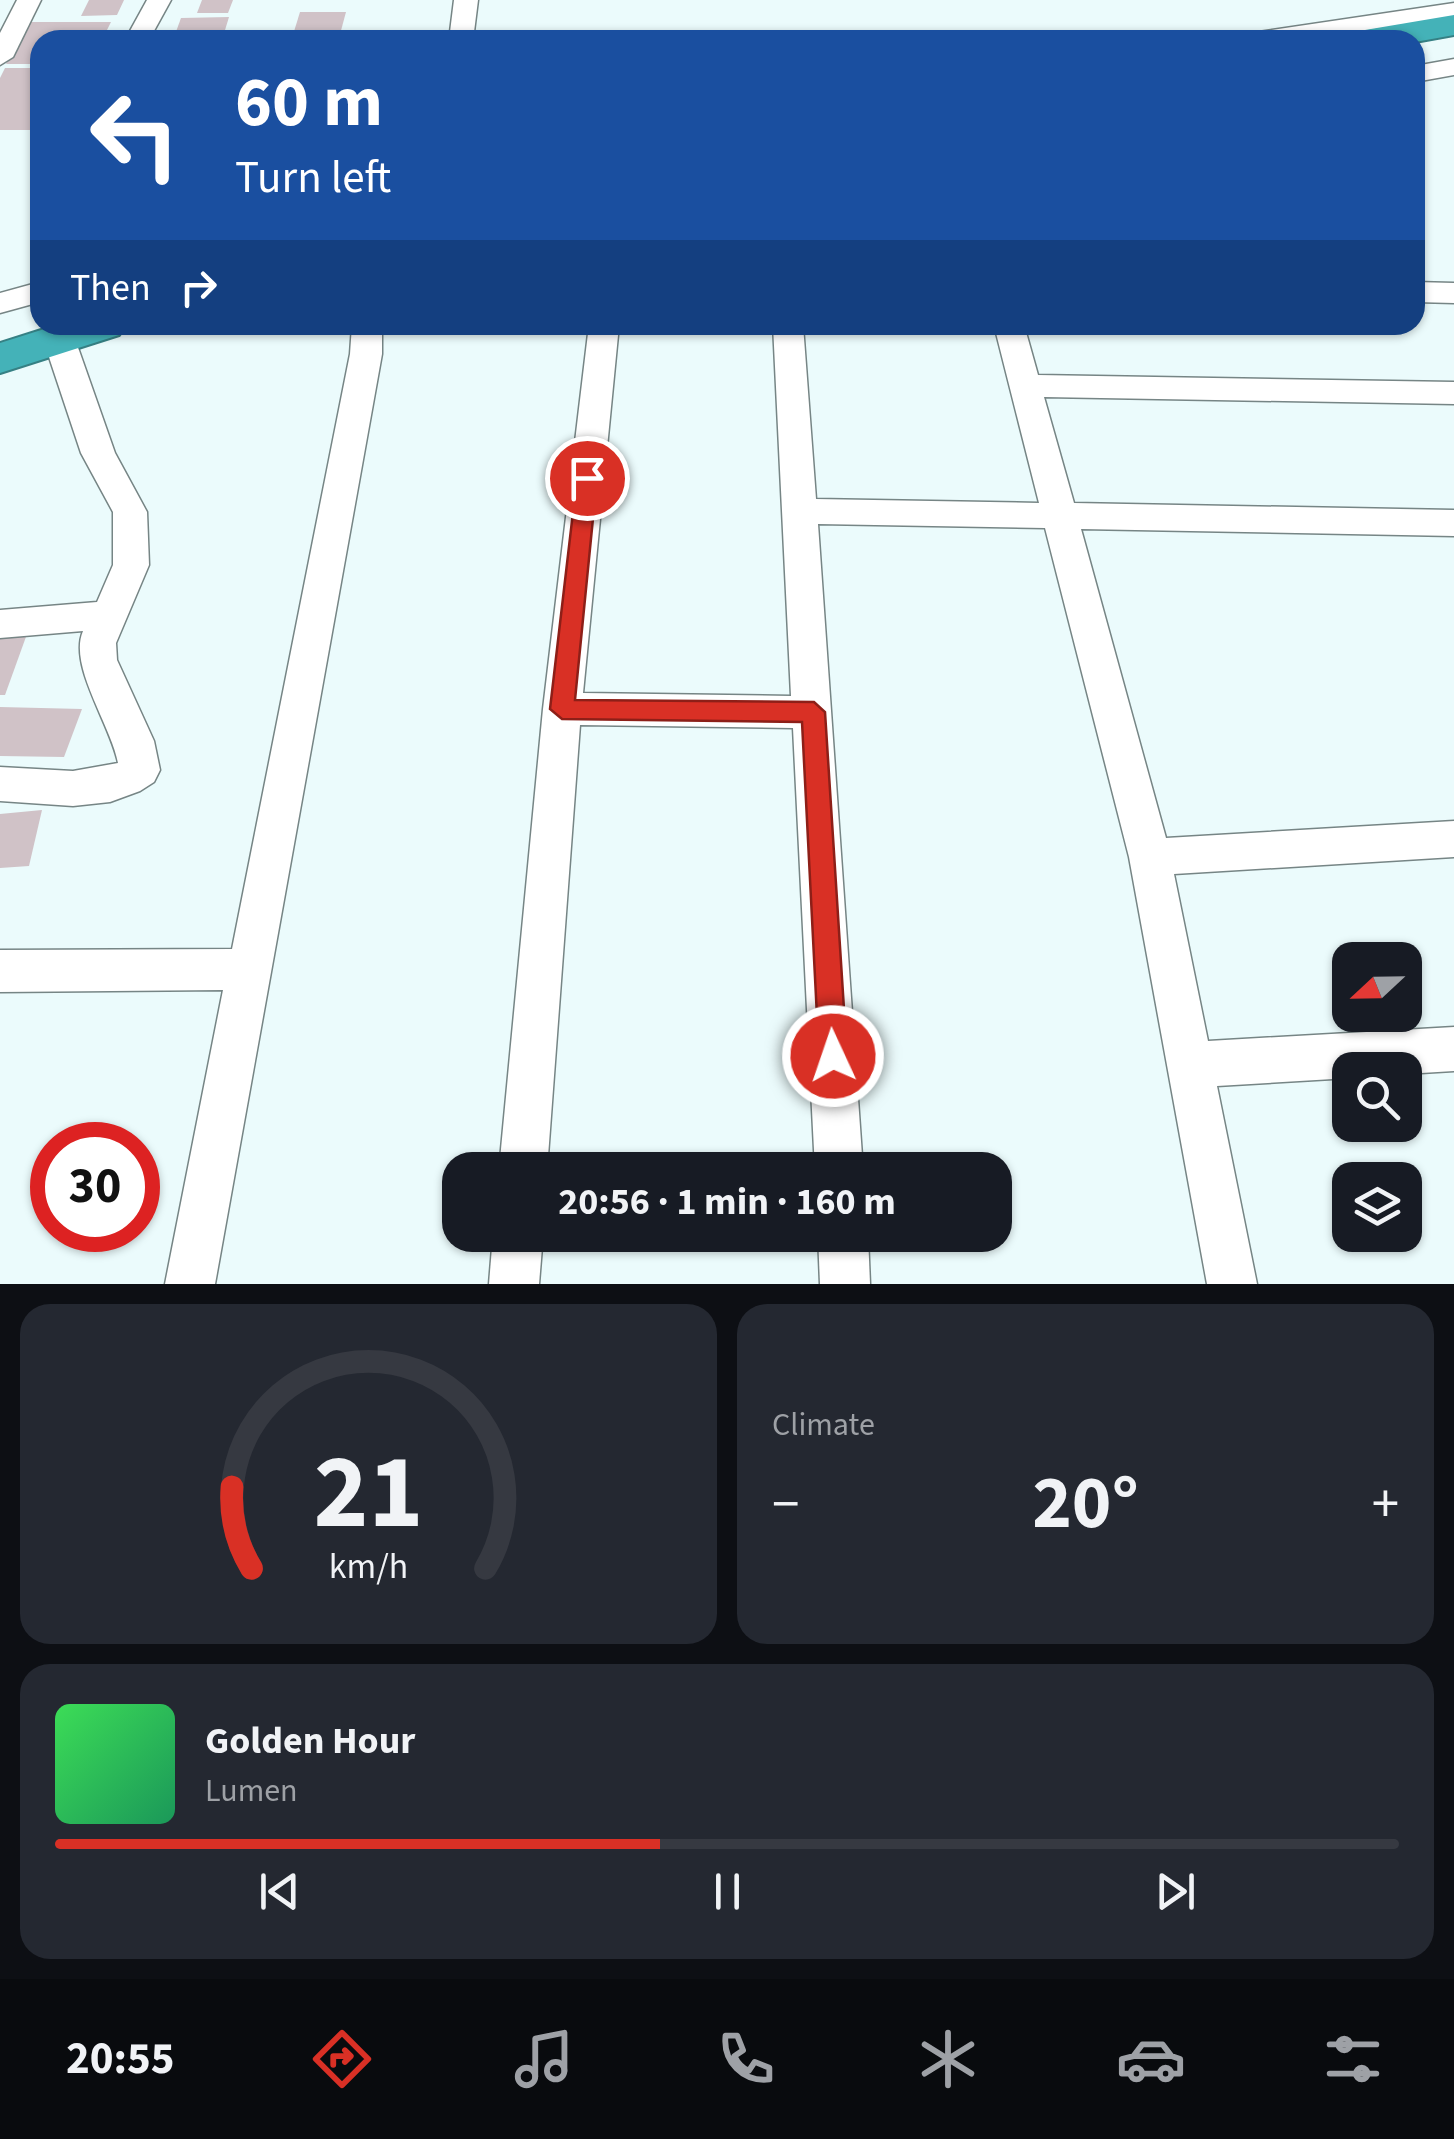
<!DOCTYPE html>
<html lang="en">
<head>
<meta charset="utf-8">
<style>
  :root { --surface:#171b24; --page:#242831; --text:#f1f3f6; --muted:#9ea1a6; --line:#363941; --accent:#d93025 }
  body { margin:0; font-family:"Source Sans 3",sans-serif; background:var(--page); color:var(--text); height:100vh; display:flex; flex-direction:column; font-size:38px; white-space:nowrap }
  * { box-sizing:border-box; margin:0 }
  p { font-size:32px; color:var(--muted) }
  .icon { flex:none; width:55px; height:55px; fill:none; stroke:currentColor; stroke-width:2; stroke-linecap:round; stroke-linejoin:round }
  .map { position:relative; height:1284px; overflow:hidden }
  .drawer { display:flex; flex-direction:column; gap:20px; padding:20px; background:#0d0f14; flex:1 }
  .drawer>* { flex:none }
  .hud { position:absolute; left:30px; top:30px; width:1395px; height:305px; border-radius:30px; box-shadow:0 2px 8px #0004; background:#1a4fa0; color:#fff; overflow:hidden }
  .needle { width:65px; rotate:248deg }
  .tools { position:absolute; left:1332px; top:942px; display:grid; gap:20px }
  .tools a { display:grid; place-items:center; width:90px; height:90px; border-radius:20px; background:var(--surface); box-shadow:0 2px 8px #0004; font-size:50px }
  .speed { position:absolute; left:30px; top:1122px; display:flex; gap:20px; font-size:50px; font-weight:700; text-align:center }
  .speed>* { display:grid; place-content:center; width:130px; height:130px; border-radius:50%; background:var(--surface); box-shadow:0 2px 8px #0004; line-height:1 }
  .speed .limit { border:15px solid #d22; background:#fff; color:#111 }
  .pin { position:absolute; display:grid; place-items:center; width:85px; height:85px; color:#fff; margin:-42px; border:5px solid #fff; border-radius:50%; box-shadow:0 2px 10px #0007 }
  .me { position:absolute; width:110px; margin:-55px; rotate:357deg; stroke-linejoin:round; filter:drop-shadow(0 0 8px #0008) }
  .turn { display:flex; align-items:center; gap:35px; height:210px; padding:0 40px; font-size:45px }
  .turn .icon { width:130px; height:130px; stroke-width:2.5 }
  .turn b { display:block; font-size:70px; line-height:85px }
  .then { display:flex; align-items:center; height:95px; padding:0 40px; background:#0003; gap:20px; font-size:38px }
  .big { font-size:75px; font-weight:700; line-height:1.1 }
  .drawer .tile { flex:1; display:flex; flex-direction:column; justify-content:center; gap:15px; min-width:0; padding:0 35px; border-radius:30px; background:var(--page) }
  .drawer .dial { align-items:center; gap:0 }
  .dial svg { height:260px; overflow:visible; fill:none; stroke:var(--line); stroke-width:7; stroke-linecap:round; text-anchor:middle }
  .dial text { fill:var(--text); stroke:none }
  .song { display:flex; align-items:center; gap:30px }
  .cover { width:120px; height:120px; border-radius:15px; background:linear-gradient(135deg,hsl(130 70% 55%),hsl(150 70% 35%)) }
  .played { height:10px; border-radius:5px; background:linear-gradient(90deg,var(--accent) 45%,var(--line) 45%) }
  .keys { display:flex; justify-content:space-around; direction:ltr }
  .heat { display:flex; justify-content:space-between; align-items:center; font-size:55px; direction:ltr }
  .drawer .tiles { flex:1; display:grid; gap:20px; grid-template-columns:1fr 1fr }
  .tile:last-child { grid-column:span 2 }
  .trip { position:absolute; left:442px; top:1152px; width:570px; height:100px; border-radius:30px; background:var(--surface); box-shadow:0 2px 8px #0004; font-weight:700; line-height:100px; text-align:center }
  .tab-bar { display:flex; height:160px; justify-content:space-around; align-items:center; background:#090b0e; color:var(--muted) }
  .tab-bar .icon { width:70px; height:70px }
  .tab-bar .active { color:var(--accent) }
  .tab-bar b { font-size:45px; color:var(--text) }
  .map>svg:first-child { display:block }
</style>
</head>
<body>
<div class="map">
<svg width="1454" height="1284" viewBox="0 0 1454 1284">
  <rect width="100%" height="100%" fill="#ebfbfc"/>
  <!-- building -->
  <g fill="#d0c2c7">
    <path d="M89,0H124L117,15L81,16Z"/>
    <path d="M202,0H233L228,13H197Z"/>
    <path d="M300,12H346L339,38H292Z"/>
    <path d="M229,17L222,40H173L181,18Z"/>
    <path d="M29,22H111L102,40H40V64H6Z"/>
    <path d="M5,68H40V130H0V78Z"/>
    <path d="M0,634H27L5,695H0Z"/>
    <path d="M0,707L82,709L64,757L0,756Z"/>
    <path d="M42,810L29,866L0,868V814Z"/>
  </g>
  <g fill="none" stroke-linecap="round" stroke-linejoin="round">
    <!-- minor casing -->
    <g stroke="#768585" stroke-width="3">
      <g id="minor">
        <path d="M17,0H41L13,57L0,65V33Z"/>
        <path d="M147,0H171L149,40H125Z"/>
        <path d="M454,0H478L473,40H449Z"/>
        <path d="M1454,3V17L1302,40H1240L1252,33Z"/>
        <path d="M1454,59V75L1415,82V66Z"/>
        <path d="M40,282V302L0,313V293Z"/>
        <path d="M1415,282L1454,283V303L1415,302Z"/>
        <path d="M352,325H382V354L215,1284H165L223,990L0,992V950L232,949L350,354Z"/>
        <path d="M589,325H619L583,693L791,696L773,325H803L816,499L1039,503L994,325H1024L1038,375L1454,382V404L1044,397L1074,503L1454,510V536L1081,529L1166,838L1454,821V857L1174,874L1208,1041L1454,1027V1071L1405,1074V1070H1350V1078L1217,1086L1257,1284H1207L1129,857L1045,528L818,524L863,1170H815L793,728L580,725L547,1170H499L543,709Z"/>
        <path d="M59,329L70,332L75,339L115,453L147,512L149,565L116,643L117,660L154,741L160,770L154,782L140,791L110,802L73,806L0,801V767L73,771L118,763C111,725 68,666 83,631L0,638V610L97,602L113,565V512L81,453L43,339L48,332Z"/>
        <path d="M493,1235H543L539,1284H489Z"/>
        <path d="M818,1235H868L870,1284H820Z"/>
      </g>
    </g>
    <!-- highway casing -->
    <g stroke="#368084" stroke-width="4">
      <g id="highway">
        <path d="M1454,15V35L1415,42L1348,40L1353,33L1365,30Z"/>
        <path d="M57,325H126L119,335L0,373V343Z"/>
      </g>
    </g>
    <!-- minor -->
    <use href="#minor" fill="#fff" fill-rule="evenodd"/>
    <!-- highway -->
    <use href="#highway" fill="#44b2b8" fill-rule="evenodd"/>
  </g>
  <!-- route -->
  <path fill="#d93025" stroke="#8d1f18" stroke-width="2.5" d="M587,471L597,478L575,700L814,702L825,712L847,1056L843,1065L833,1069L823,1065L819,1056L802,722L562,719L550,709L577,478Z"/>
</svg>
<div class="tools">
<a><svg class="needle" viewBox="-14 -14 28 28"><path d="M0-13l5 13h-10z" fill="#e53935"/><path d="M0 13l5-13h-10z" fill="#9ea1a6"/></svg></a>
<a><svg class="icon" aria-label="search" viewBox="0 0 24 24"><circle cx="10" cy="10" r="6"/><path d="M15 15l6 6"/></svg></a>
<a><svg class="icon" aria-label="layers" viewBox="0 0 24 24"><path d="M12 4l9 5-9 5-9-5zM3 14l9 5 9-5"/></svg></a>
</div>
<div class="speed"><div class="limit">30</div></div>
<div class="pin" style="left:587px;top:478px;background:#d93025"><svg class="icon" aria-label="arrive" viewBox="0 0 24 24"><path d="M6 21V4h12l-3 4 3 4H6"/></svg></div>
<svg class="me" style="left:833px;top:1056px" viewBox="-20 -20 40 40"><circle r="17" fill="#d93025" stroke="#fff" stroke-width="3"/><path d="M0-11L8 9 0 5-8 9z" fill="#fff"/></svg>
<div class="trip">20:56 · 1 min · 160 m</div>
<div class="hud">
<div class="turn"><svg class="icon" aria-label="left" viewBox="0 0 24 24"><path d="M17 20v-9H6M10 6l-5 5 5 5"/></svg><div><b>60 m</b>Turn left</div></div>
<div class="then">Then<svg class="icon" aria-label="right" viewBox="0 0 24 24"><path d="M7 20v-9h11M14 6l5 5-5 5"/></svg></div>
</div>
</div>
<section class="drawer">
<div class="tiles">
<div class="tile dial"><svg viewBox="0 0 100 80">
<path d="M14 69A42 42 0 1 1 86 69"/>
<path d="M14 69A42 42 0 0 1 8 44" stroke="#d93025"/>
<text x="50" y="56" font-size="32" font-weight="700">21</text>
<text x="50" y="72" font-size="11">km/h</text>
</svg></div>
<div class="tile"><p>Climate</p>
<div class="heat"><a>−</a><b class="big">20°</b><a>+</a></div>
</div>
<div class="tile">
<div class="song"><i class="cover"></i><div><b>Golden Hour</b><p>Lumen</p></div></div>
<div class="played"></div>
<div class="keys"><svg class="icon" aria-label="previous" viewBox="0 0 24 24"><path d="M18 5L8 12l10 7zM5 5v14"/></svg><svg class="icon" aria-label="pause" viewBox="0 0 24 24"><path d="M8 5v14M16 5v14"/></svg><svg class="icon" aria-label="next" viewBox="0 0 24 24"><path d="M6 5l10 7-10 7zM19 5v14"/></svg></div>
</div>
</div>
</section>
<nav class="tab-bar">
<b>20:55</b>
<svg class="icon active" aria-label="directions" viewBox="0 0 24 24"><path d="M12 3l9 9-9 9-9-9zM9 14v-3h6M13 9l2 2-2 2"/></svg>
<svg class="icon" aria-label="music" viewBox="0 0 24 24"><path d="M9 18V5l10-2v13"/><circle cx="6" cy="18" r="3"/><circle cx="16" cy="16" r="3"/></svg>
<svg class="icon" aria-label="phone" viewBox="0 0 24 24"><path d="M5 4h4l2 5-3 2q2 4 5 5l2-3 5 2v4C11 20 4 13 5 4z"/></svg>
<svg class="icon" aria-label="climate" viewBox="0 0 24 24"><path d="M12 3v18M4 7l16 10M4 17L20 7"/></svg>
<svg class="icon" aria-label="car" viewBox="0 0 24 24"><path d="M5 17H2v-5l4-1 3-4h7l3 4 3 1v5h-3M9 17h6M6 11h13"/><circle cx="7" cy="17" r="2"/><circle cx="17" cy="17" r="2"/></svg>
<svg class="icon" aria-label="filters" viewBox="0 0 24 24"><path d="M4 7h16M4 17h16"/><circle cx="9" cy="7" r="2"/><circle cx="15" cy="17" r="2"/></svg>
</nav>
</body>
</html>
